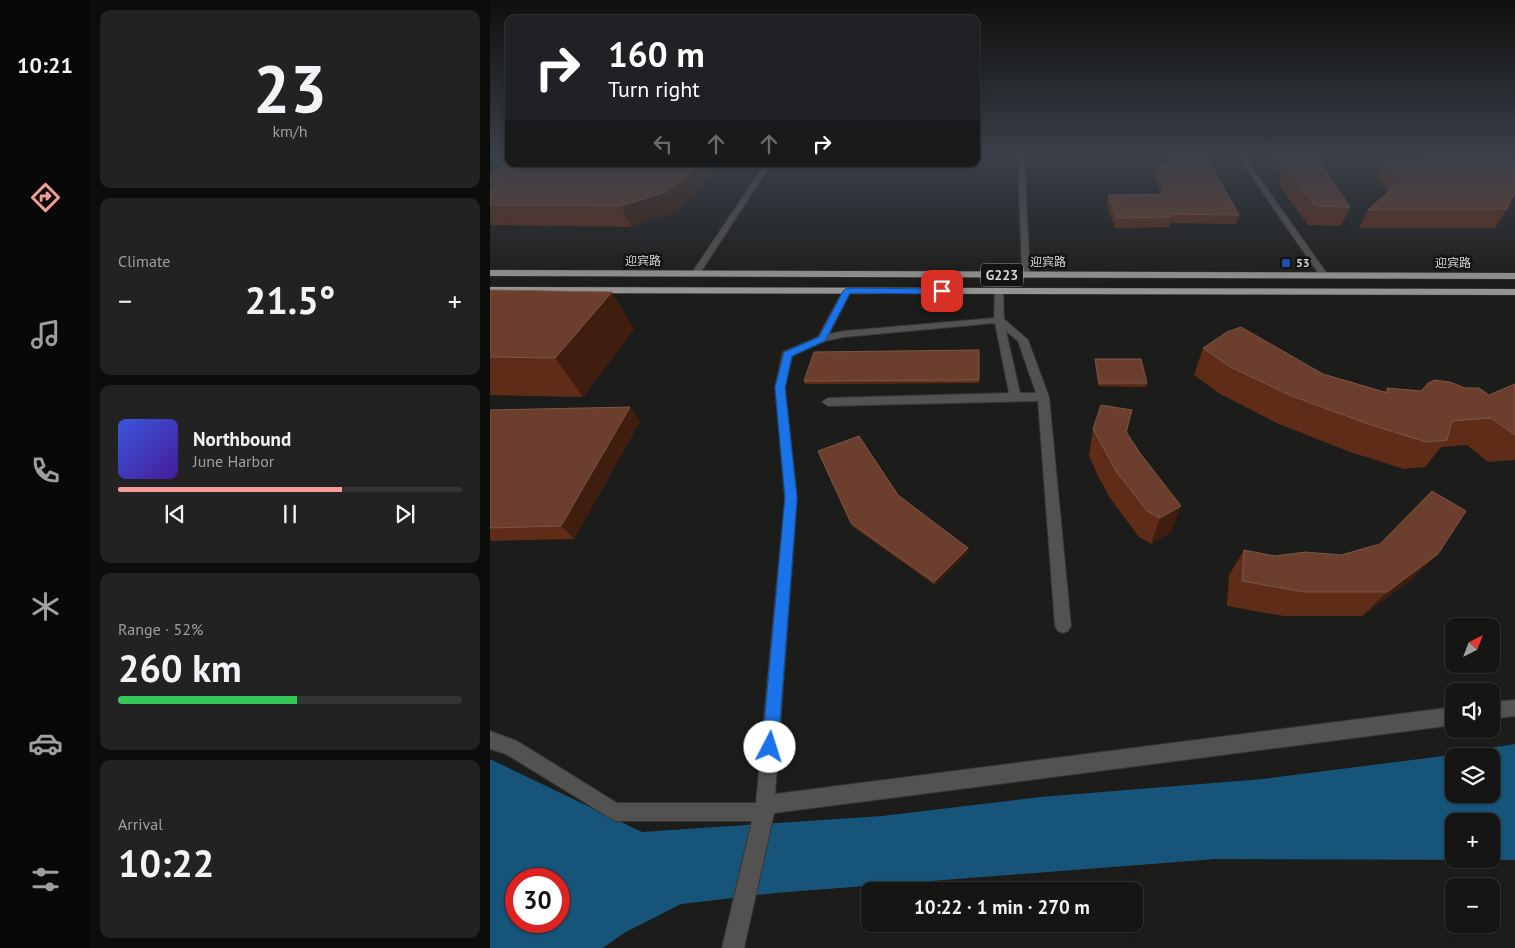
<!DOCTYPE html>
<html lang="en">
<head>
<meta charset="utf-8">
<style>
  :root { --surface:#151514; --page:#222; --text:#f1f3f6; --muted:#9d9fa0; --line:#343434; --accent:#f59c96 }
  body { margin:0; font-family:"PT Sans","Noto Sans SC",sans-serif; background:var(--page); color:var(--text); height:100vh; display:flex; flex-direction:column; font-size:19px; white-space:nowrap }
  * { box-sizing:border-box; margin:0 }
  p { font-size:16px; color:var(--muted) }
  .icon { flex:none; width:28px; height:28px; fill:none; stroke:currentColor; stroke-width:2; stroke-linecap:round; stroke-linejoin:round }
  .map { position:relative; flex:1; overflow:hidden }
  .details { display:flex; flex-direction:column; gap:10px; padding:10px; background:#0c0c0b; width:400px }
  .details>* { flex:none }
  .banner { position:absolute; left:15px; top:15px; width:475px; height:152px; border-radius:10px; box-shadow:0 1px 4px #0004,0 0 0 1px var(--line); background:#202124; color:#fff; overflow:hidden }
  .needle { width:32px; rotate:42deg }
  .controls { position:absolute; left:955px; top:618px; display:grid; gap:10px }
  .controls a { display:grid; place-items:center; width:55px; height:55px; border-radius:10px; background:var(--surface); box-shadow:0 1px 4px #0004,0 0 0 1px var(--line); font-size:25px }
  .speed { position:absolute; left:15px; top:868px; display:flex; gap:10px; font-size:25px; font-weight:700; text-align:center }
  .speed>* { display:grid; place-content:center; width:65px; height:65px; border-radius:50%; background:var(--surface); box-shadow:0 1px 4px #0004,0 0 0 1px var(--line); line-height:1 }
  .speed .limit { border:8px solid #d22; background:#fff; color:#111 }
  .pin { position:absolute; display:grid; place-items:center; width:42px; height:42px; color:#fff; margin:-21px; border-radius:10px; box-shadow:0 2px 8px #0006 }
  .me { position:absolute; width:55px; margin:-28px; rotate:5deg; stroke-linejoin:round; filter:drop-shadow(0 0 4px #0008) }
  .turn { display:flex; align-items:center; gap:18px; height:105px; padding:0 20px; font-size:22px }
  .turn .icon { width:65px; height:65px; stroke-width:2.5 }
  .turn b { display:block; font-size:35px; line-height:42px }
  .lanes { display:flex; align-items:center; height:48px; padding:0 20px; background:#0003; justify-content:center; gap:25px; direction:ltr }
  .lanes .off { opacity:.35 }
  .big { font-size:38px; font-weight:700; line-height:1.1 }
  .details .tile { flex:1; display:flex; flex-direction:column; justify-content:center; gap:8px; min-width:0; padding:0 18px; border-radius:10px; background:var(--page) }
  .details .dial { align-items:center; gap:0 }
  .dial b { font-size:65px; line-height:1 }
  .song { display:flex; align-items:center; gap:15px }
  .cover { width:60px; height:60px; border-radius:8px; background:linear-gradient(135deg,hsl(230 70% 55%),hsl(260 70% 35%)) }
  .played { height:5px; border-radius:2px; background:linear-gradient(90deg,var(--accent) 65%,var(--line) 65%) }
  .keys { display:flex; justify-content:space-around; direction:ltr }
  .heat { display:flex; justify-content:space-between; align-items:center; font-size:28px; direction:ltr }
  .charge { height:8px; border-radius:4px; background:linear-gradient(90deg,#34c759 52%,var(--line) 0) }
  .trip { position:absolute; left:371px; top:882px; width:282px; height:50px; border-radius:10px; background:var(--surface); box-shadow:0 1px 4px #0004,0 0 0 1px var(--line); font-weight:700; line-height:50px; text-align:center }
  main { display:flex; flex:1; min-height:0 }
  .tabs { display:flex; flex-direction:column; width:90px; justify-content:space-around; align-items:center; background:#080808; color:var(--muted) }
  .tabs .icon { width:35px; height:35px }
  .tabs .current { color:var(--accent) }
  .tabs b { font-size:22px; color:var(--text) }
  .map>svg:first-child { display:block }
</style>
</head>
<body>
<main>
<nav class="tabs">
<b>10:21</b>
<svg class="icon current" aria-label="directions" viewBox="0 0 24 24"><path d="M12 3l9 9-9 9-9-9zM9 14v-3h6M13 9l2 2-2 2"/></svg>
<svg class="icon" aria-label="music" viewBox="0 0 24 24"><path d="M9 18V5l10-2v13"/><circle cx="6" cy="18" r="3"/><circle cx="16" cy="16" r="3"/></svg>
<svg class="icon" aria-label="phone" viewBox="0 0 24 24"><path d="M5 4h4l2 5-3 2q2 4 5 5l2-3 5 2v4C11 20 4 13 5 4z"/></svg>
<svg class="icon" aria-label="climate" viewBox="0 0 24 24"><path d="M12 3v18M4 7l16 10M4 17L20 7"/></svg>
<svg class="icon" aria-label="car" viewBox="0 0 24 24"><path d="M5 17H2v-5l4-1 3-4h7l3 4 3 1v5h-3M9 17h6M6 11h13"/><circle cx="7" cy="17" r="2"/><circle cx="17" cy="17" r="2"/></svg>
<svg class="icon" aria-label="filters" viewBox="0 0 24 24"><path d="M4 7h16M4 17h16"/><circle cx="9" cy="7" r="2"/><circle cx="15" cy="17" r="2"/></svg>
</nav>
<section class="details">
<div class="tile dial"><b>23</b><p>km/h</p></div>
<div class="tile"><p>Climate</p>
<div class="heat"><a>−</a><b class="big">21.5°</b><a>+</a></div>
</div>
<div class="tile">
<div class="song"><i class="cover"></i><div><b>Northbound</b><p>June Harbor</p></div></div>
<div class="played"></div>
<div class="keys"><svg class="icon" aria-label="previous" viewBox="0 0 24 24"><path d="M18 5L8 12l10 7zM5 5v14"/></svg><svg class="icon" aria-label="pause" viewBox="0 0 24 24"><path d="M8 5v14M16 5v14"/></svg><svg class="icon" aria-label="next" viewBox="0 0 24 24"><path d="M6 5l10 7-10 7zM19 5v14"/></svg></div>
</div>
<div class="tile"><p>Range · 52%</p><b class="big">260 km</b><div class="charge"></div></div>
<div class="tile"><p>Arrival</p><b class="big">10:22</b></div>
</section>
<div class="map">
<svg width="1025" height="948" viewBox="0 0 1025 948">
  <rect width="100%" height="100%" fill="#1c1c1a"/>
  <!-- water -->
  <path fill="#16547a" fill-rule="evenodd" d="M1025,744V860L726,859L285,893L191,904L134,933L113,948H0V759L152,832L392,816L550,797L773,779L945,757ZM964,756H1001V794H964ZM964,821H1001V859H964ZM26,879H69V921H26Z"/>
  <g fill="none" stroke-linecap="round" stroke-linejoin="round">
    <!-- minor casing -->
    <g stroke="#363634" stroke-width="2">
      <g id="minor">
        <path d="M747,155H753L838,275L837,277H831Z"/>
        <path d="M275,164H281L208,276H202L201,274Z"/>
        <path d="M357,288L361,291L339,334L354,331L504,318L505,291L509,288L513,291L514,319L538,340L559,397L581,626L578,631L573,633L568,631L565,626L548,401L338,406L332,402L338,398L519,393L505,323L354,337L335,341L302,356L295,387L307,498L285,794L964,707V725L284,813L254,948H232L262,821H125L16,754L0,749V731L27,741L127,803H266L295,498L285,387L293,352L328,337L353,291ZM516,331L528,341L546,393H530Z"/>
        <path d="M1025,700V716L1001,719V702Z"/>
      </g>
    </g>
    <!-- tertiary casing -->
    <g stroke="#363634" stroke-width="2">
      <path id="tertiary" d="M528,155H534L540,275L536,278L532,275Z"/>
    </g>
    <!-- trunk casing -->
    <g stroke="#363634" stroke-width="1">
      <g id="trunk">
        <path d="M0,270L1025,273V279L0,276Z"/>
        <path d="M0,287L1025,289V295L0,293Z"/>
      </g>
    </g>
    <!-- minor -->
    <use href="#minor" fill="#535251" fill-rule="evenodd"/>
    <!-- tertiary -->
    <use href="#tertiary" fill="#535251" fill-rule="evenodd"/>
    <!-- trunk -->
    <use href="#trunk" fill="#969492" fill-rule="evenodd"/>
  </g>
  <!-- wall -->
  <g fill="#5f2c18">
    <path d="M676,155H715L749,215L746,224L680,223L679,227L625,228L617,204L618,195L671,194L663,173L665,164H680Z"/>
    <path d="M775,155H825L860,207L851,226L818,225L788,183L791,175Z"/>
    <path d="M928,155H1018L1017,209L1005,228H869L878,210L899,191L887,179L895,162L937,163Z"/>
    <path d="M19,164H218L222,176L204,196L185,212L141,227L0,225V175Z"/>
    <path d="M0,291L144,329L93,397L0,395Z"/>
    <path d="M713,348L833,374L894,392L897,388L931,391L975,388L999,395L1025,384V460L998,462L977,445L951,447L935,467L914,469L860,452L789,424L730,394L704,375Z"/>
    <path d="M489,350V383L315,384L314,381Z"/>
    <path d="M605,359L657,383L656,387L608,386L605,362Z"/>
    <path d="M0,410L150,421L84,539L0,541Z"/>
    <path d="M642,410L637,432L681,532L661,544L649,537L620,498L607,474L599,456L603,429Z"/>
    <path d="M329,454L408,495L478,548L479,551L445,585L362,526Z"/>
    <path d="M754,550L785,556L922,579L872,616H794L737,606L739,575Z"/>
  </g>
  <!-- shaded-wall -->
  <g fill="#3f1e10">
    <path d="M208,164H218L222,176L204,196L185,212L141,227L131,206Z"/>
    <path d="M122,292L144,329L93,397L65,358Z"/>
    <path d="M140,407L150,421L84,539L71,526Z"/>
    <path d="M691,506L681,532L661,544L670,518Z"/>
    <path d="M478,548L479,551L445,585L444,582Z"/>
    <path d="M948,554L922,579L872,616L897,592Z"/>
  </g>
  <!-- building -->
  <g fill="#6c3e2d" stroke="#7c5647">
    <path d="M682,155H715L749,215L679,214L681,217L627,218L618,195L676,194L665,164H686Z"/>
    <path d="M795,155H825L860,207L825,206L795,165H804Z"/>
    <path d="M956,155H1018L1025,160V192L1017,209L878,210L913,179L895,162L966,163Z"/>
    <path d="M19,162V164H208L196,176L176,192L131,206L0,205V190L10,183H0V175Z"/>
    <path d="M1,290L122,292L65,358L0,357V291Z"/>
    <path d="M751,327L833,374L898,393L897,388L931,391L938,383L945,380L960,382L975,388H989L999,395L1025,384V435L1001,418L962,421L957,440L936,442L878,424L802,396L740,367L713,348L737,332Z"/>
    <path d="M489,350V380L314,381L324,352Z"/>
    <path d="M605,359H651L657,383H609Z"/>
    <path d="M611,405L642,410L636,432L650,453L691,506L670,518L657,511L626,471L613,447L603,429Z"/>
    <path d="M140,407L71,526L0,528V410Z"/>
    <path d="M369,436L408,495L478,548L444,582L361,523L328,451Z"/>
    <path d="M942,491L976,511L948,554L897,592H814L752,581L754,550L785,556L815,552L851,555L890,544Z"/>
  </g>
  <!-- sky -->
  <linearGradient id="sky" x2="0" y2="1"><stop stop-color="#0f0f0e"/><stop offset="0.54" stop-color="#3a4049"/><stop offset="1" stop-color="#3a4049" stop-opacity="0"/></linearGradient>
  <rect width="1025" height="287" fill="url(#sky)"/>
  <!-- route -->
  <path fill="#1a73e8" stroke="#114b97" d="M357,288L452,289L456,291L452,294L360,293L335,341L302,356L295,388L307,498L288,747L286,753L280,755L275,753L272,747L295,498L285,388L294,352L329,337L353,291Z"/>
  <!-- markers -->
  <rect fill="#1a4fb4" stroke="#131311" stroke-width="2" x="791" y="258" width="10" height="10" rx="2.5"/>
  <g text-anchor="middle" stroke-width="5" stroke-linejoin="round" paint-order="stroke">
    <!-- far-street labels -->
    <g font-size="12" fill="#d6d6d5" stroke="#131311">
      <text x="153" y="265">迎宾路</text>
      <text x="558" y="266">迎宾路</text>
      <text x="963" y="267">迎宾路</text>
    </g>
    <!-- far-poi labels -->
    <g font-size="12" font-weight="bold" fill="#d6d6d5" stroke="#131311" text-anchor="start">
      <text x="806" y="267">53</text>
    </g>
    <!-- shield labels -->
    <rect fill="#131311" stroke="#9c9c9a" stroke-width="1" x="491" y="263.5" width="42" height="23" rx="4"/>
    <g font-size="14" font-weight="bold" fill="#d6d6d5">
      <text x="512" y="280">G223</text>
    </g>
  </g>
</svg>
<div class="controls">
<a><svg class="needle" viewBox="-14 -14 28 28"><path d="M0-13l5 13h-10z" fill="#e53935"/><path d="M0 13l5-13h-10z" fill="#9d9fa0"/></svg></a>
<a><svg class="icon" aria-label="sound" viewBox="0 0 24 24"><path d="M4 9h4l5-4v14l-5-4H4zM17 9q2 3 0 6"/></svg></a>
<a><svg class="icon" aria-label="layers" viewBox="0 0 24 24"><path d="M12 4l9 5-9 5-9-5zM3 14l9 5 9-5"/></svg></a>
<a>+</a>
<a>−</a>
</div>
<div class="speed"><div class="limit">30</div></div>
<div class="pin" style="left:452px;top:291px;background:#d93025"><svg class="icon" aria-label="arrive" viewBox="0 0 24 24"><path d="M6 21V4h12l-3 4 3 4H6"/></svg></div>
<svg class="me" style="left:280px;top:747px" viewBox="-20 -20 40 40"><circle r="19" fill="#fff"/><path d="M0-13L10 11 0 6-10 11z" fill="#1a73e8"/></svg>
<div class="trip">10:22 · 1 min · 270 m</div>
<div class="banner">
<div class="turn"><svg class="icon" aria-label="right" viewBox="0 0 24 24"><path d="M7 20v-9h11M14 6l5 5-5 5"/></svg><div><b>160 m</b>Turn right</div></div>
<div class="lanes"><svg class="icon off" aria-label="left" viewBox="0 0 24 24"><path d="M17 20v-9H6M10 6l-5 5 5 5"/></svg><svg class="icon off" aria-label="ahead" viewBox="0 0 24 24"><path d="M12 20V5M6 11l6-6 6 6"/></svg><svg class="icon off" aria-label="ahead" viewBox="0 0 24 24"><path d="M12 20V5M6 11l6-6 6 6"/></svg><svg class="icon" aria-label="right" viewBox="0 0 24 24"><path d="M7 20v-9h11M14 6l5 5-5 5"/></svg></div>
</div>
</div>
</main>
</body>
</html>
